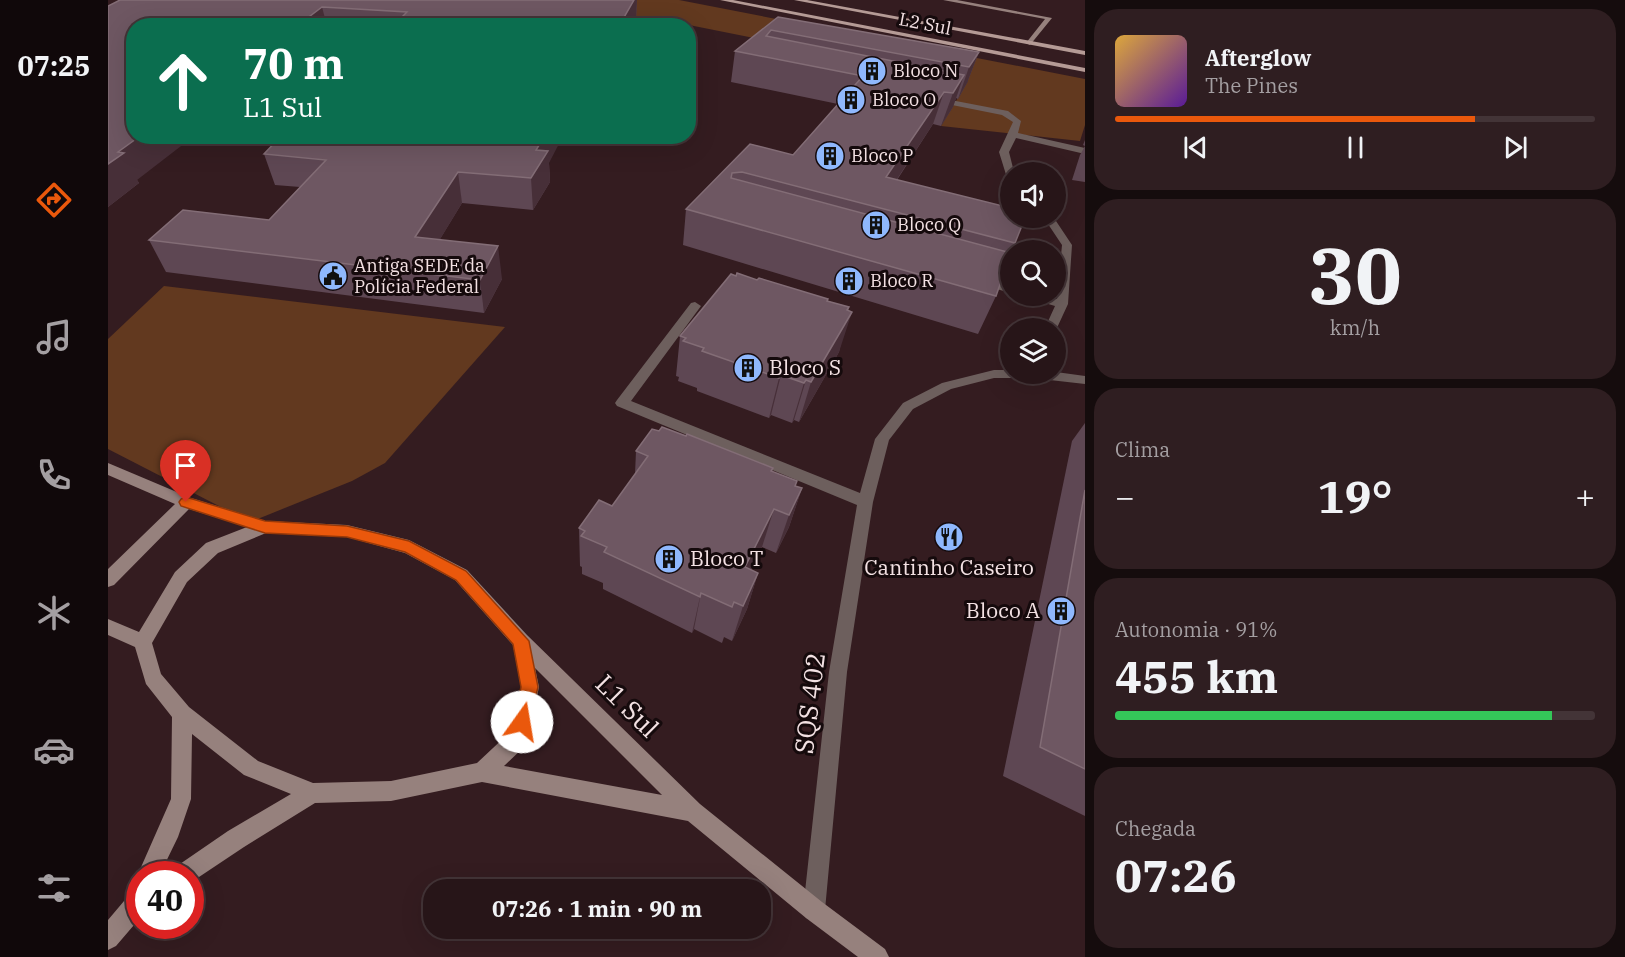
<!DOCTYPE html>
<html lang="pt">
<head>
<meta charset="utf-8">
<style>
  :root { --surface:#271518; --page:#2f1e21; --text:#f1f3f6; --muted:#a49fa2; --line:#433437; --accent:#ea580c }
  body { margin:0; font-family:"IBM Plex Serif",serif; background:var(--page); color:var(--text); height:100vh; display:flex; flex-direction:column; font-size:22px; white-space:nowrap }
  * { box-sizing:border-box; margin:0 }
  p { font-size:20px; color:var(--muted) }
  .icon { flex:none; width:33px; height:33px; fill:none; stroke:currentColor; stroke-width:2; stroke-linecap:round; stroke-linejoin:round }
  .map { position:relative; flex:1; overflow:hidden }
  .side { display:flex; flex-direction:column; gap:9px; padding:9px; background:#150c0d; width:540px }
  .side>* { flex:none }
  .hud { position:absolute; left:18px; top:18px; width:570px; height:126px; border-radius:24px; box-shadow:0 6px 24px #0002,0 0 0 2px var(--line); background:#0b6e4f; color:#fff; overflow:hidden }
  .tools { position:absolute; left:892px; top:162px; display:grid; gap:12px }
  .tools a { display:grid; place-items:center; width:66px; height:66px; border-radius:50%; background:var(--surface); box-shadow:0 6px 24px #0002,0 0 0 2px var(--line); font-size:30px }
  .speed { position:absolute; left:18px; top:861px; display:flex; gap:12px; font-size:30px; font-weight:700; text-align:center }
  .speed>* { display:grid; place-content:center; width:78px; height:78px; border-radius:50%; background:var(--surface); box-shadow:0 6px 24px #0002,0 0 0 2px var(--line); line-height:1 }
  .speed .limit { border:9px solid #d22; background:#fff; color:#111 }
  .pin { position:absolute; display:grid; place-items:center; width:51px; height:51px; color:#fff; margin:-62px -26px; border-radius:50% 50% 50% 0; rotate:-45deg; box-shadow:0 0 6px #0007 }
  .pin .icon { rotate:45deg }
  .me { position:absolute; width:66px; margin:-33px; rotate:13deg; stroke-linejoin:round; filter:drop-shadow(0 0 4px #0008) }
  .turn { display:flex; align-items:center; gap:21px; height:126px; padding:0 18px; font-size:27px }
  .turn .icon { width:78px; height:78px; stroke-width:2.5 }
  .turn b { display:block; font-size:42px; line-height:51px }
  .big { font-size:45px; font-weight:700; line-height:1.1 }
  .side .card { flex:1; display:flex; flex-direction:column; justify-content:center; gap:9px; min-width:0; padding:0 21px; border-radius:24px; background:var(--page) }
  .side .dial { align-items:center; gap:0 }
  .dial b { font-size:78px; line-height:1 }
  .song { display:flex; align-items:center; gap:18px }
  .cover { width:72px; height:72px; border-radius:9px; background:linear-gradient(135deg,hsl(40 70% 55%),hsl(270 70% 35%)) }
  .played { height:6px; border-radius:3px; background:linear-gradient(90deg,var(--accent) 75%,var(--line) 75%) }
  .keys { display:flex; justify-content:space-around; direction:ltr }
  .heat { display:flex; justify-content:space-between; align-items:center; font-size:33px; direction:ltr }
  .charge { height:9px; border-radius:4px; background:linear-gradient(90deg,#34c759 91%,var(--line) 0) }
  .trip { position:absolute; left:315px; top:879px; width:348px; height:60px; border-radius:24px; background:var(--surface); box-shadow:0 6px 24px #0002,0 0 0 2px var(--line); font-weight:700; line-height:60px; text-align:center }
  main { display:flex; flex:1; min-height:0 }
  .dock { display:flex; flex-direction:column; width:108px; justify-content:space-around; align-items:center; background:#10080a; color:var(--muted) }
  .dock .icon { width:42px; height:42px }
  .dock .active { color:var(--accent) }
  .dock b { font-size:27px; color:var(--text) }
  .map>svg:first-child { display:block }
</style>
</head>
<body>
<main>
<nav class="dock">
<b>07:25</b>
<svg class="icon active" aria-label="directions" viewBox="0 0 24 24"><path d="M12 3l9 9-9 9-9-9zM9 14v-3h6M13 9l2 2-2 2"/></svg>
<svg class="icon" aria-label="music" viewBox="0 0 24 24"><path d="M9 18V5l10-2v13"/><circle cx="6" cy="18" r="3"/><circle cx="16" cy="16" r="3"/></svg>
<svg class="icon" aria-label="phone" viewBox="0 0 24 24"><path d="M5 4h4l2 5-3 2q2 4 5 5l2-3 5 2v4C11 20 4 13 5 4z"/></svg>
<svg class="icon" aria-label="climate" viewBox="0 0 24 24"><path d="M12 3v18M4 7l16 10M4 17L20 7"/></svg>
<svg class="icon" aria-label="car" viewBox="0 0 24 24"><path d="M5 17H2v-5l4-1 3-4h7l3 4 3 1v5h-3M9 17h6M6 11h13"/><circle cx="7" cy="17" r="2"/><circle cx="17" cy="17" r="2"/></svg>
<svg class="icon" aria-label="filters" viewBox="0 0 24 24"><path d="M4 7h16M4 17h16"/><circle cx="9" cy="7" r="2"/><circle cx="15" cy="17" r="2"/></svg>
</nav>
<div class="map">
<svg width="977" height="957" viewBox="0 0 977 957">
  <rect width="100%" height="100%" fill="#341c20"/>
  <!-- green -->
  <g fill="#62391f">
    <path d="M339,0H571L977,79V125L972,141L833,126L860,81L551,19L338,5Z"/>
    <path d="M56,286L397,327L277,463L244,481L142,522L0,449V339Z"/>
  </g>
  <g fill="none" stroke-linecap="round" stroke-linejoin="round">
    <!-- street -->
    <g fill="#6d5f5d" fill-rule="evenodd">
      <path d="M827,97L900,111L913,121L910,133L977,148V154L908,138L901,152L906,172H903V182L900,181L891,152L905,122L894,115L824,101V97Z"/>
      <path d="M936,218H946L964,245L960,304L948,330L937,328L947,306L920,298L918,296H936L949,299L954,245Z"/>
      <path d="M874,279L903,286V293L870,284L868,282Z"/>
      <path d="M587,302L593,306L523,401L752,493L767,439L795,403L834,383L886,370H903V374L948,372L977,376V384L924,378H886L843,389L805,409L781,440L765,502L739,672L717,910L714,918L706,921L698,918L695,910L721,672L749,505L509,406L507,403L509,400L583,303Z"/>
    </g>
    <!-- secondary -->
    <g fill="#96817d" fill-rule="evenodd">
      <path d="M835,0H849L944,18L922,45L918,43L937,19Z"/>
      <path d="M0,463L83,498L157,521L239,525L301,540L359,570L419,635L592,804L714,902L777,949L781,957H750L698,918L580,821L374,782L283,801L207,803L136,847L82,883V874H66L69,866L120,831L183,794L136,775L84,734L83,799L70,837L52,874H32V878L30,874L63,799L64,717L38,684L27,647L0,635V619L31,632L67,572L98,543L139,527L81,509L6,585L0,587V569L67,504L0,475ZM158,533L239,537L297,553L347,580L405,645L413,687L401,733L369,763L283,781L205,783L150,761L81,707L53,674L44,643L79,582L110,553ZM427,668L554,795L396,766L417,746L420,739L431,687Z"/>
      <path d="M32,882V918L8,946L0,950V920L16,901L24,885Z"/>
    </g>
    <!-- primary -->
    <g fill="#b59b96" fill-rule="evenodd">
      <path d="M612,0H625L977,68V72Z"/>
      <path d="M686,0H699L977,51V55Z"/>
    </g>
  </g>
  <!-- wall -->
  <g fill="#5e4753">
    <path d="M529,0L528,19L524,26H26L29,180L31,183L0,207V6Z"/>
    <path d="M670,17L871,52L859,83L850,99L848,98L845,107L833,126L825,124L789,180L907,243L902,253L888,296L870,334L575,245L578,209L642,144L685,155L730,104L623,82L627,51Z"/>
    <path d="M977,140V182L964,180L972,155L977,146L975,145Z"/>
    <path d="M156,154L441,163L442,182L425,210L354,203L332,239L394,279L376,313L58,272L41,240L161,220L192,187L167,185Z"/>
    <path d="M649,280L720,299V301L741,307L731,352L691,422L686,420L684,423L663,415L661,418L589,391V388L570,381L571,377L568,376L572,336Z"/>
    <path d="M977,423V816L895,776L964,441Z"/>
    <path d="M528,451L665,468L664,472L687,486L694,488L681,527L668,553L654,547L643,570L650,573L639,609L624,641L616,637L614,643L586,629L584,633L495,589V583L474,574V567L472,566L471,528L504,506L527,474Z"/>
  </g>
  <!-- shaded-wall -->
  <g fill="#472f38">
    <path d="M526,0H529L528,19L524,26H512L515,19Z"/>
    <path d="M214,7L219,26H189Z"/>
    <path d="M871,52L859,83L850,99L861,67Z"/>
    <path d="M856,75L845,107L833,126L845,93Z"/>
    <path d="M836,92L825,124L770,208L778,177Z"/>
    <path d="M32,136H86L29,180L31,183L0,207V164L10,152Z"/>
    <path d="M437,136H455L441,163L442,182L425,210L423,178L428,150Z"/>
    <path d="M350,172L354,203L314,269L307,237Z"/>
    <path d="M390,246L394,279L376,313L372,280Z"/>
    <path d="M741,307L734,329L744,312L731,352L691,422L703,382Z"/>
    <path d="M673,375L663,415L661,418L671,378Z"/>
    <path d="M698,380L686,420L684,423L696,383Z"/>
    <path d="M694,488L681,527L668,553L681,515Z"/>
    <path d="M666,509L654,547L626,603L637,567Z"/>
    <path d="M650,573L639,609L624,641L635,606Z"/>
    <path d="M593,593L586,629L584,633L592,597Z"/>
  </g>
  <!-- building -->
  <g fill="#6e5762" stroke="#836d76" stroke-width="1.5">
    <path d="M12,0H526L515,19L512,26H285L299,12L214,7L189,26H26V136H32L10,152L16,153L0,164V6Z"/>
    <path d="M670,17L871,52L861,67L663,30L658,36L856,75L845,93L836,92L778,177L903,208V218H917L907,243L634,172L624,173L623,178L903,253L888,296L578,209L642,144L685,155L755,76L627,51Z"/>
    <path d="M173,136H437L428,150L440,151L423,178L350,172L307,237L390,246L372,280L41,240L75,210L161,220L218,160L156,154Z"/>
    <path d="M629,273L649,280L651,278L720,299L719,301L741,307L739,310L744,312L703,382L698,380L696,383L673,375L671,378L594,351L596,348L575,341L578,338L572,336L623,274L628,276Z"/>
    <path d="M554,427L578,436L579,434L665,468L663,471L689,481L687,486L694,488L681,515L666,509L637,567L650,573L635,606L626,602L624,607L593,593L592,597L496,552L499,547L473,536L477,531L471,528L491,500L504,506L540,456L528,451L544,429L551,431Z"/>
    <path d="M977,490V769L932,747Z"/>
  </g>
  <!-- route -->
  <path fill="#ea580c" stroke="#983908" stroke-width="1.5" d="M78,497L157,521L239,526L301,541L358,571L421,641L430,687L420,728L414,730L408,728L405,722L413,687L405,644L348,580L297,552L239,537L157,533L73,506L71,502L73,499Z"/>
  <!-- icons -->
  <defs>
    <g id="building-disc" transform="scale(1.5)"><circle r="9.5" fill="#8fb8fd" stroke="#150a0c"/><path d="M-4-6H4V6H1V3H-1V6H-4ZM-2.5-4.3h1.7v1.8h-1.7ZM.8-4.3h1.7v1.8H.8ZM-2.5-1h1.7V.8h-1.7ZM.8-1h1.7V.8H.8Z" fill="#111"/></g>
    <g id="civic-disc" transform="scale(1.5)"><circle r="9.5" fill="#8fb8fd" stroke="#150a0c"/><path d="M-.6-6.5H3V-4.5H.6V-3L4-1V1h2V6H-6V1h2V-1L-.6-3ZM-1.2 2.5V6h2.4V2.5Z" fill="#111"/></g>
    <g id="restaurant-disc" transform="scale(1.5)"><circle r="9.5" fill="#8fb8fd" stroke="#150a0c"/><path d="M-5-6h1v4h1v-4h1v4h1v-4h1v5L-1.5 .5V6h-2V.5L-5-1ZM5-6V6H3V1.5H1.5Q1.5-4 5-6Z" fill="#111"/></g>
  </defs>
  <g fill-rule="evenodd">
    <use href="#building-disc" x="764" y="71"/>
    <use href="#building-disc" x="743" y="100"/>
    <use href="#building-disc" x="722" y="156"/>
    <use href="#building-disc" x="768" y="225"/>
    <use href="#civic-disc" x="225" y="276"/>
    <use href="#building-disc" x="741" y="281"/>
    <use href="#building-disc" x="640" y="368"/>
    <use href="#restaurant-disc" x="841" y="537"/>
    <use href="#building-disc" x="561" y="559"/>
    <use href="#building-disc" x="953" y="611"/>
  </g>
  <g text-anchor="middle" stroke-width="6" stroke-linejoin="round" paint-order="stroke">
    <!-- far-street labels -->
    <g font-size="18" fill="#f3e1e3" stroke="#150a0c">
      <text transform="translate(817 24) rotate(11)" y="6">L2 Sul</text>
    </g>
    <!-- far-poi labels -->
    <g font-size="18" fill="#f3e1e3" stroke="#150a0c" text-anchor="start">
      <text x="785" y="77">Bloco N</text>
      <text x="764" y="106">Bloco O</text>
      <text x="743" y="162">Bloco P</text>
      <text x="789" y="231">Bloco Q</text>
      <text x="246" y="272">Antiga SEDE da<tspan x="246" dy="21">Polícia Federal</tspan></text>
      <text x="762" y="287">Bloco R</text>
    </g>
    <!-- poi labels -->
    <g font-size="21" fill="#f3e1e3" stroke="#150a0c" text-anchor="start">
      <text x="661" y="375">Bloco S</text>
      <text x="582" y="566">Bloco T</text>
      <text x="841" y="575" text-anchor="middle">Cantinho Caseiro</text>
      <text x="932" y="618" text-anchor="end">Bloco A</text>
    </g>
    <!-- near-street labels -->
    <g font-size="26" fill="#f3e1e3" stroke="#150a0c">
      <text transform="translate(702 703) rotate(-83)" y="9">SQS 402</text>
      <text transform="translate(519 706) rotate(45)" y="9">L1 Sul</text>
    </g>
  </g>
</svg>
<div class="tools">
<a><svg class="icon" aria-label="sound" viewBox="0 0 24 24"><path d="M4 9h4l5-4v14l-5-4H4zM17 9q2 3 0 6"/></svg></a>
<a><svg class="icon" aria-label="search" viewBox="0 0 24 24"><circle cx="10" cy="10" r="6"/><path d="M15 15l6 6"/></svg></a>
<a><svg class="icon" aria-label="layers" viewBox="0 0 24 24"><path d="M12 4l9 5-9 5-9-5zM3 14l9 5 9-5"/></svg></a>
</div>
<div class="speed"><div class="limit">40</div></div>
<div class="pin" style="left:78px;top:502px;background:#d93025"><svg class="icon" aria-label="arrive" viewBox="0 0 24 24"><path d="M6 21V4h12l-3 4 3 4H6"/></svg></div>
<svg class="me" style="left:414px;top:722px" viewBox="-20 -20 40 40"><circle r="19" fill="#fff"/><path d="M0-13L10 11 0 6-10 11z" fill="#ea580c"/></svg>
<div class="trip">07:26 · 1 min · 90 m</div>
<div class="hud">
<div class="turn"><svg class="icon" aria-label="ahead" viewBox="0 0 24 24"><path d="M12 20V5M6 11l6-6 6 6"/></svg><div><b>70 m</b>L1 Sul</div></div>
</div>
</div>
<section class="side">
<div class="card">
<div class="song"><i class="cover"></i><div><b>Afterglow</b><p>The Pines</p></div></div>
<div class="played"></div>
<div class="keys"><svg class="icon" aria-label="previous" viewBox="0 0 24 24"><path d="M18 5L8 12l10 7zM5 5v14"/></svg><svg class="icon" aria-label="pause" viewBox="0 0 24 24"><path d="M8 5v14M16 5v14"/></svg><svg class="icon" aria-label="next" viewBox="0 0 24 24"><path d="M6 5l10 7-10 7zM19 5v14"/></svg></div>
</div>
<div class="card dial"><b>30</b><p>km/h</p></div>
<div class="card"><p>Clima</p>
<div class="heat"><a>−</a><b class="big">19°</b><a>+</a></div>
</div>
<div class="card"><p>Autonomia · 91%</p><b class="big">455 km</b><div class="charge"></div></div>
<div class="card"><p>Chegada</p><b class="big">07:26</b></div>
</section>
</main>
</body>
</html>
